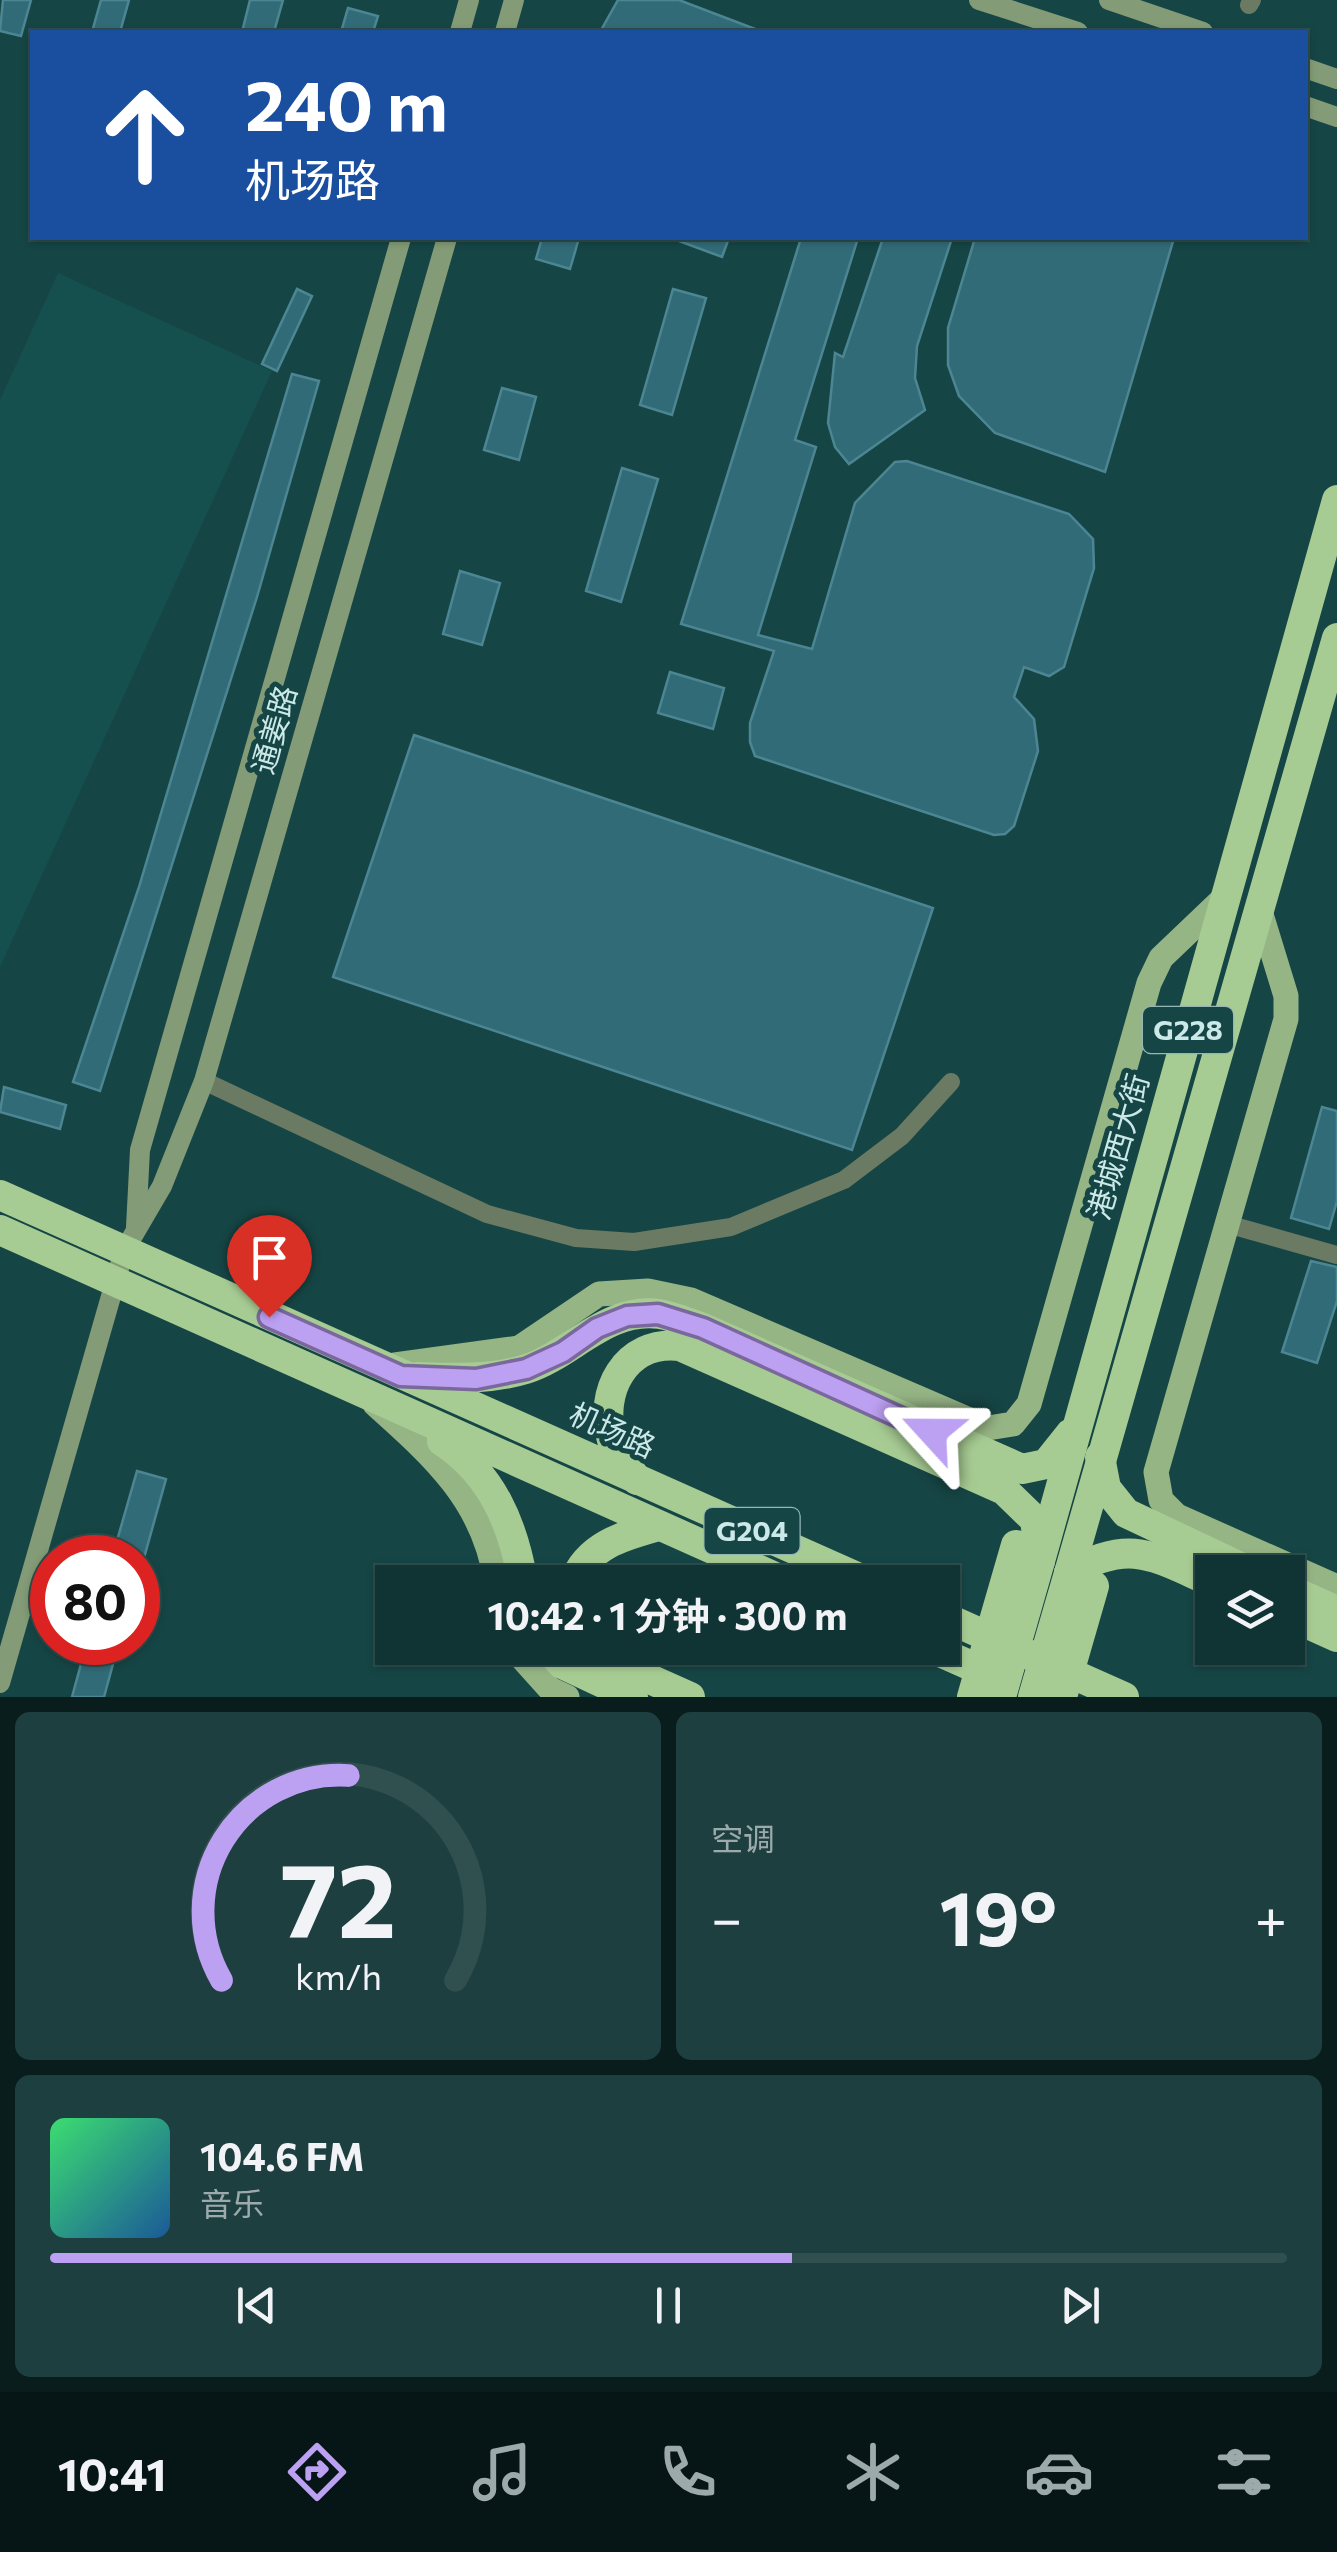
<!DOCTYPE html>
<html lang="zh">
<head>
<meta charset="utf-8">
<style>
  :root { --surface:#103434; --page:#1e3f40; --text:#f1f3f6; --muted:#9caaac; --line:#304f4f; --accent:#bca0f2 }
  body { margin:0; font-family:Commissioner,"Noto Sans SC",sans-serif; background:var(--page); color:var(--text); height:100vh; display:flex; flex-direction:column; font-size:38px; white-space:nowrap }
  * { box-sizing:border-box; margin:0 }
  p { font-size:32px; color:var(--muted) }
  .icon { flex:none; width:55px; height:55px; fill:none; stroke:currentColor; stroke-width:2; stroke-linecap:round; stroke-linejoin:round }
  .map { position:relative; height:1697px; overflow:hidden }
  .sheet { display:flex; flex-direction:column; gap:15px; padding:15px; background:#091d1d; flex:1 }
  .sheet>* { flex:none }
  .banner { position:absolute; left:30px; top:30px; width:1278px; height:210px; border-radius:0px; box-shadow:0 2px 8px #0004,0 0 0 2px var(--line); background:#1a4fa0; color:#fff; overflow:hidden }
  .tools { position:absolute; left:1195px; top:1555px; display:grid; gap:20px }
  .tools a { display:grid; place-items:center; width:110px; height:110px; border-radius:0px; background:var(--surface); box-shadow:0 2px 8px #0004,0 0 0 2px var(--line); font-size:50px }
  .speed { position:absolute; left:30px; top:1535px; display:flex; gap:20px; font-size:50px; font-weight:700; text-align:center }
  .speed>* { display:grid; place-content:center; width:130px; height:130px; border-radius:50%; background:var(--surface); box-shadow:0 2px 8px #0004,0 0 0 2px var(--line); line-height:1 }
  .speed .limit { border:15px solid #d22; background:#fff; color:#111 }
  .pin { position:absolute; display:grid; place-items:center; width:85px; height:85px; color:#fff; margin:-102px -42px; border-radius:50% 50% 50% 0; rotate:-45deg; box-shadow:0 0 10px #0007 }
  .pin .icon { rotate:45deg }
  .me { position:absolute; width:110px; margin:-55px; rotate:294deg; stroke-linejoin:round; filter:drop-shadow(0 0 8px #0008) }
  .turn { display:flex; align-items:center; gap:35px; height:210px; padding:0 50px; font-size:45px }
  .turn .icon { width:130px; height:130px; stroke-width:2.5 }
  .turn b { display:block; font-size:70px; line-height:85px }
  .big { font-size:75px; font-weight:700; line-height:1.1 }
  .sheet .card { flex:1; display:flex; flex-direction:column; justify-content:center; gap:15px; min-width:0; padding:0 35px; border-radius:15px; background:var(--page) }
  .sheet .dial { align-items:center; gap:0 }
  .dial svg { height:260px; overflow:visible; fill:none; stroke:var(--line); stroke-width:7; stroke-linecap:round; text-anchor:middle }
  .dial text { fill:var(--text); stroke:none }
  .song { display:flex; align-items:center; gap:30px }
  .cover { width:120px; height:120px; border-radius:15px; background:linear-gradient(135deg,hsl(140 70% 55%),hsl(210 70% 35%)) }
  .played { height:10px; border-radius:5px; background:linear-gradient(90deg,var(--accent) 60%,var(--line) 60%) }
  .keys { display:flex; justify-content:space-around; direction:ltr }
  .heat { display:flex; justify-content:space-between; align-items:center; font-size:55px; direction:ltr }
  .sheet .tiles { flex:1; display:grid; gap:15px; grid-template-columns:1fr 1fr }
  .card:last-child { grid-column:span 2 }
  .trip { position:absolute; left:375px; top:1565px; width:585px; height:100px; border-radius:0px; background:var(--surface); box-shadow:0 2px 8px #0004,0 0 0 2px var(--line); font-weight:700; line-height:100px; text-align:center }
  .menu { display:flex; height:160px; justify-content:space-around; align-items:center; background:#061515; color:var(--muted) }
  .menu .icon { width:70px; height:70px }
  .menu .current { color:var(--accent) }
  .menu b { font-size:45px; color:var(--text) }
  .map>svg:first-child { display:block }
</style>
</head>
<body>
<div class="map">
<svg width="1337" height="1697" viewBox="0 0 1337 1697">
  <rect width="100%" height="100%" fill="#164545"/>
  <!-- built -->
  <path fill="#15504f" d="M58,273L272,371L0,967V400Z"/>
  <!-- building -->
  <g fill="#326b78" stroke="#4d8693" stroke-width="2.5">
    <path d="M3,0H31L21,36L0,31Z"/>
    <path d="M101,0H129L120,32H92Z"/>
    <path d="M250,0H283L274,32H242Z"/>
    <path d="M618,0H679L763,32H600Z"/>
    <path d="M348,8L378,16L373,32H341Z"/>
    <path d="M542,238H579L570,269L536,259Z"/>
    <path d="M671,238H729L722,257Z"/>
    <path d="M801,238H858L795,440L816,447L758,635L812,649L855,503L895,462L907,461L1069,514L1093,539L1094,568L1064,667L1049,676L1024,667L1014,697L1034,719L1038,751L1014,826L1005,834L994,835L755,756L750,742V723L774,651L681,624Z"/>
    <path d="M883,238H952L917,346L915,378L925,410L849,464L835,447L828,423L835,353L843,357Z"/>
    <path d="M975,238H1174L1105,472L995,433L959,396L948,365V328Z"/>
    <path d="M297,289L312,296L277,371L262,364Z"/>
    <path d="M673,289L706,298L672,415L640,405Z"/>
    <path d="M292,374L319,381L257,597L100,1091L73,1082L139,887Z"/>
    <path d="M502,388L536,397L519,460L484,450Z"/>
    <path d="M622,468L658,479L621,602L586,591Z"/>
    <path d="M460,571L500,583L482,645L443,634Z"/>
    <path d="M670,672L724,688L713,729L658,713Z"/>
    <path d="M414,735L933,908L852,1150L333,977Z"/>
    <path d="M4,1087L66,1105L60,1129L0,1112Z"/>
    <path d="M1322,1107L1337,1111V1201L1329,1229L1291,1218Z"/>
    <path d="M1311,1261L1337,1267V1301L1317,1363L1282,1352Z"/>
    <path d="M137,1471L166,1479L144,1558H112Z"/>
    <path d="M87,1642H119L104,1697H72Z"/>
  </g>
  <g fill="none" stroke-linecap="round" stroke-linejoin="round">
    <!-- street -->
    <g stroke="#6b7a62" stroke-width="18">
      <path d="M1249,5L1252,0"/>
      <path d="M204,1081L487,1214L576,1238L634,1242L731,1227L844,1180L902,1136L951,1082"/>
      <path d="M1227,1224L1337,1255"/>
    </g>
    <!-- secondary -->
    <g stroke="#839b76" stroke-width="20">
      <path d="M979,0L1078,32"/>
      <path d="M1109,0L1203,32"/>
      <path d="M460,32L469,0"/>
      <path d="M505,32L514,0"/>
      <path d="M1305,68L1337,79"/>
      <path d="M1305,106L1337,117"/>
      <path d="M136,1227L140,1150L401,238"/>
      <path d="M0,1683L124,1251L162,1186L204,1081L447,238"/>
    </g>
    <!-- primary -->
    <g stroke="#96b585" stroke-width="25">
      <path d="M1259,908L1286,996V1019L1156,1472L1161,1500L1177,1516L1337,1587"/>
      <path d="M395,1365L519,1348L599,1294L648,1291L691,1300L988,1428L1013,1424L1029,1404L1149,983L1161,958L1226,896"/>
      <path d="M375,1404C433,1456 485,1502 496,1582"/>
      <path d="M513,1648L550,1689L567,1697"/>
    </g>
    <!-- highway -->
    <g stroke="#a7cc93" stroke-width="30">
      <path d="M0,1195L868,1582"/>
      <path d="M0,1230L786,1582"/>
      <path d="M418,1377C455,1378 490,1380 526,1369C571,1355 606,1307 659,1314C673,1316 689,1323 703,1328L1022,1469L1046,1464L1070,1434"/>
      <path d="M442,1441C492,1474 513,1524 523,1582"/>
      <path d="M1100,1457L1106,1488L1126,1513L1251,1572"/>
      <path d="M637,1480C629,1468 617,1454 612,1440C598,1392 625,1340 680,1346L1004,1490L1035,1520L1039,1550"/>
      <path d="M1040,1561L1337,500"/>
      <path d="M1069,1573L1337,638"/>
      <path d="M1069,1573C1130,1538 1153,1556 1212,1582"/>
      <path d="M574,1582C588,1545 623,1536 659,1526"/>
      <path d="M1288,1589L1337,1611"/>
      <path d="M1288,1615L1337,1637"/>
      <path d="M942,1616L1124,1697"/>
      <path d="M547,1648L562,1664L633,1697"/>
      <path d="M589,1648L596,1655L690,1697"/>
      <path d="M931,1648L1001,1679"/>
    </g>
    <!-- highway-bridge -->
    <g stroke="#a7cc93" stroke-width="30">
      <path d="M972,1697L1016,1545"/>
      <path d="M1001,1697L1040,1561"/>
      <path d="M1033,1697L1069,1573"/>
      <path d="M1062,1697L1094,1586"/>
    </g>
  </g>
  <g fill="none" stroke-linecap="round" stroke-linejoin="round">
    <!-- route casing -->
    <g stroke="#7a689d" stroke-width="25">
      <path id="route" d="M269,1317L401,1376L476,1379L526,1369L563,1352L597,1328L627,1316L658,1314L703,1328L932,1432"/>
    </g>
    <!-- route -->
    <use href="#route" stroke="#bca0f2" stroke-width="18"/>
  </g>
  <g text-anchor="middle" stroke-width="10" stroke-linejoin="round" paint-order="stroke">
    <!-- shield labels -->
    <g fill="#164545" stroke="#95b8b7" stroke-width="2.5">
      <rect x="1143" y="1007" width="90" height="46" rx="8"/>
      <rect x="704.5" y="1508" width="95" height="46" rx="8"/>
    </g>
    <g font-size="28" font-weight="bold" fill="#cbe9e8">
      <text x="1188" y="1040">G228</text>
      <text x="752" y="1541">G204</text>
    </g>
    <!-- street labels -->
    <g font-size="30" fill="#cbe9e8" stroke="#164545">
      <text transform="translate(275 730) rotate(-74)" y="10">通姜路</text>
      <text transform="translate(1119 1147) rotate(-74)" y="10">港城西大街</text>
      <text transform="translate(612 1431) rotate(24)" y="10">机场路</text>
    </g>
  </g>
</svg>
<div class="tools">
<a><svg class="icon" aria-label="layers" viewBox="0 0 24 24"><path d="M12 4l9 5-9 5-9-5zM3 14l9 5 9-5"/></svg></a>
</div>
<div class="speed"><div class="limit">80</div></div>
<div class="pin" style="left:269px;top:1317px;background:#d93025"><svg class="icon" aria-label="arrive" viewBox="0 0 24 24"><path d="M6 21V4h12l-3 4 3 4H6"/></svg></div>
<svg class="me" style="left:932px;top:1432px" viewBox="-20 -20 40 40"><path d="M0-17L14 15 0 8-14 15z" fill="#bca0f2" stroke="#fff" stroke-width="4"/></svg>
<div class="trip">10:42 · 1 分钟 · 300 m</div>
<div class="banner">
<div class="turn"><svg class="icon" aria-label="ahead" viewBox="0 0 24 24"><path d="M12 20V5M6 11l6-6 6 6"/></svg><div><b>240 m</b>机场路</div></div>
</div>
</div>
<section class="sheet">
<div class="tiles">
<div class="card dial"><svg viewBox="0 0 100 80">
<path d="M14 69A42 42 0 1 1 86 69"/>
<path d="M14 69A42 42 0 0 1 53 6" stroke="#bca0f2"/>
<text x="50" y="56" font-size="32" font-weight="700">72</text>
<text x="50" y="72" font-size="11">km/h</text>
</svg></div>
<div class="card"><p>空调</p>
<div class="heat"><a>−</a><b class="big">19°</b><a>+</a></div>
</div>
<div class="card">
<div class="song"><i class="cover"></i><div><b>104.6 FM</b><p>音乐</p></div></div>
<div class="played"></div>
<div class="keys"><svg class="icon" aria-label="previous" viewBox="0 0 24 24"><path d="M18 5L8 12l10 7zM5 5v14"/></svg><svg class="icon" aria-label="pause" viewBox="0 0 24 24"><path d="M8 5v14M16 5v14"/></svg><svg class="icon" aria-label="next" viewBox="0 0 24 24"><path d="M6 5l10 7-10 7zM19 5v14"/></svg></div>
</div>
</div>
</section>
<nav class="menu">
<b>10:41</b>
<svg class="icon current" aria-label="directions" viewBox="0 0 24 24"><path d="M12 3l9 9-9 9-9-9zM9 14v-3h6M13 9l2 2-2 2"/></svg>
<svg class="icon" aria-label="music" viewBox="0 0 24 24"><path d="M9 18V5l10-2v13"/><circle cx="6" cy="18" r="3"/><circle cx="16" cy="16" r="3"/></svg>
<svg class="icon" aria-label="phone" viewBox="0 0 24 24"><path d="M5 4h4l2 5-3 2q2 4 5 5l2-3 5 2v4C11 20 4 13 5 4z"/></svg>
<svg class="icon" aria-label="climate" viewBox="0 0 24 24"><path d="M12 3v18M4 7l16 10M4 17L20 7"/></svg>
<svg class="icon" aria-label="car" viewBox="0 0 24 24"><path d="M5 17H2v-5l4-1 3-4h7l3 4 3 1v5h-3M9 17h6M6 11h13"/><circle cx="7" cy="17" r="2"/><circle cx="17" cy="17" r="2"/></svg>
<svg class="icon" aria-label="filters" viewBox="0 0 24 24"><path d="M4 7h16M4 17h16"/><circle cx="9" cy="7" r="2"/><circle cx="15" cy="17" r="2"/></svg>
</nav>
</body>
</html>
